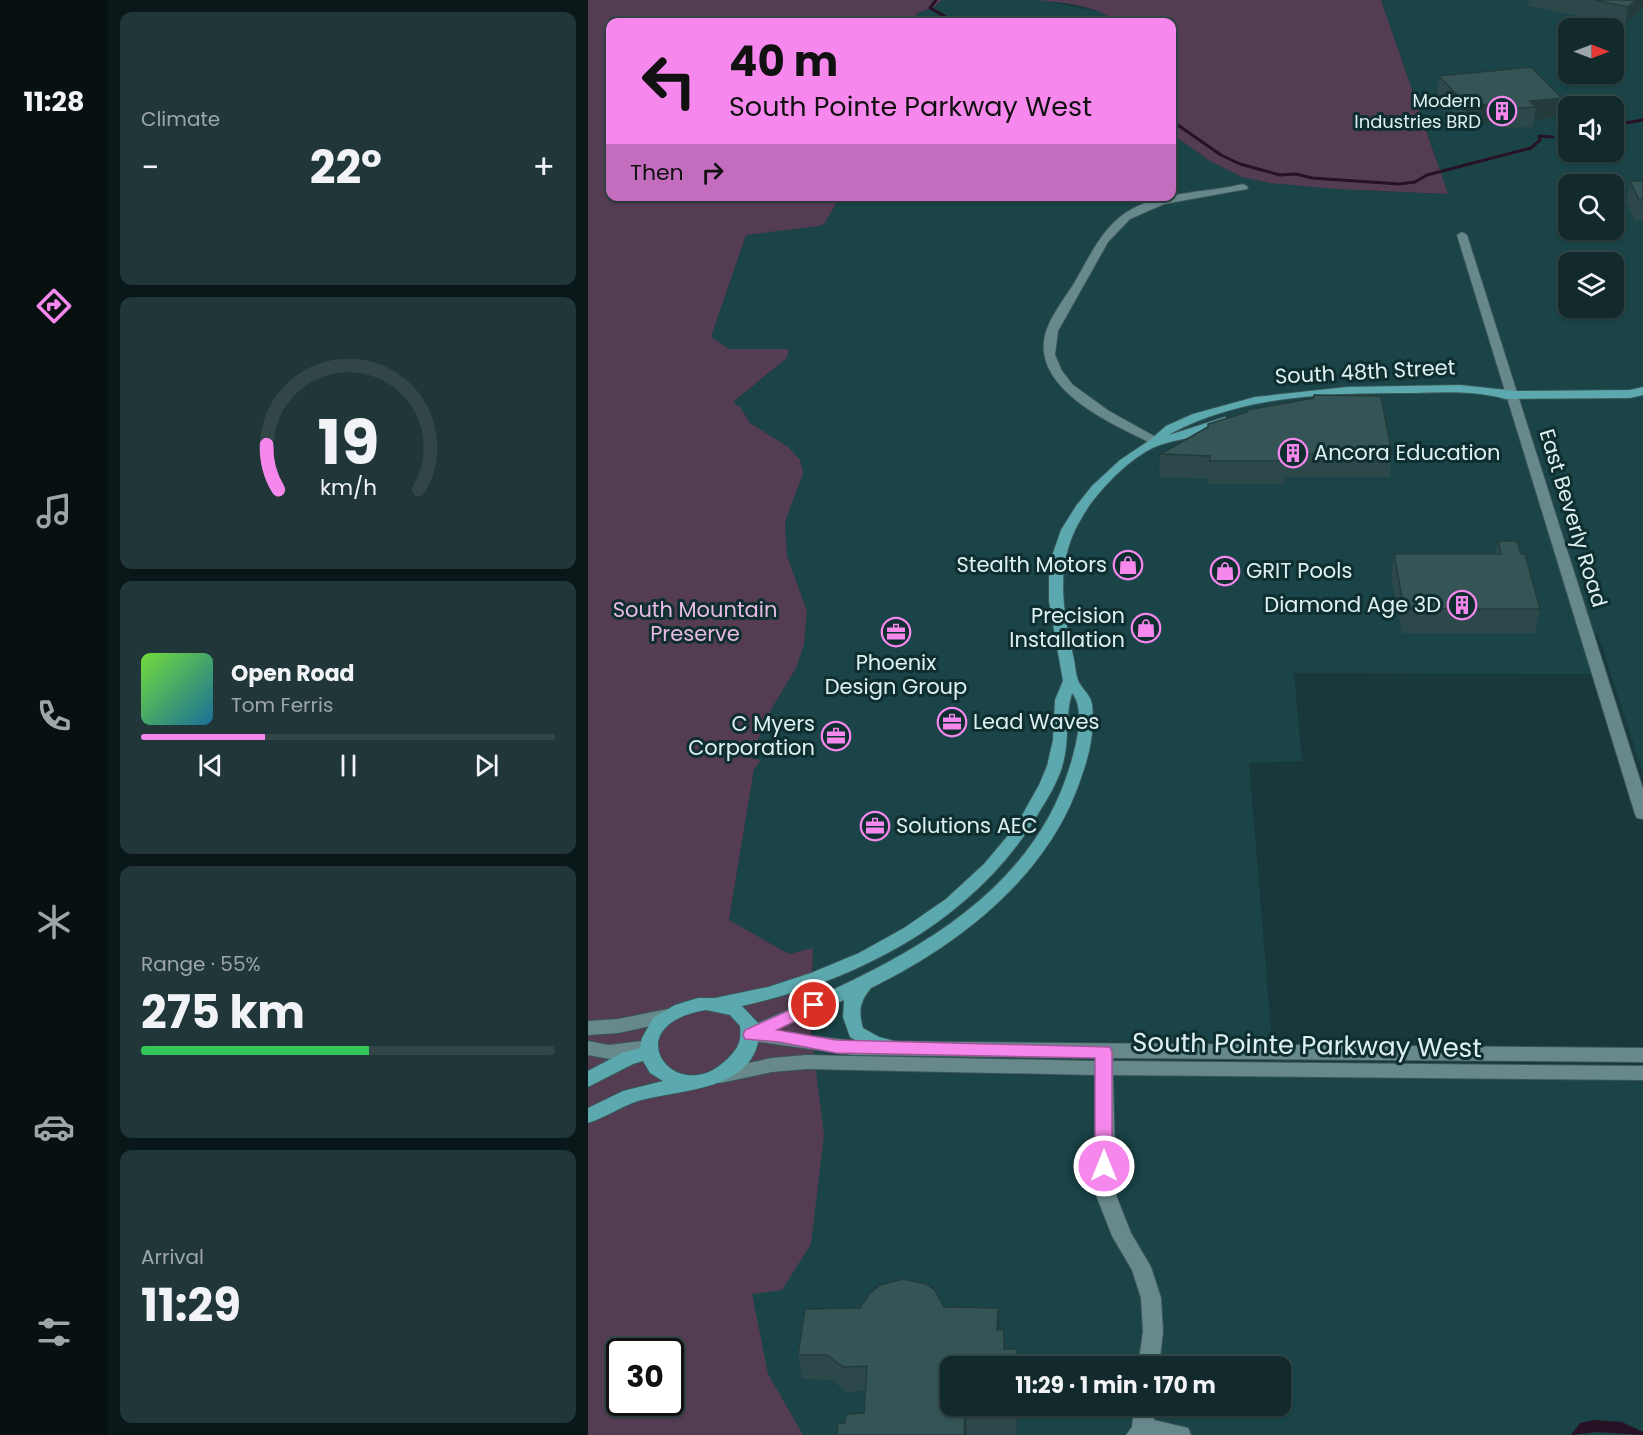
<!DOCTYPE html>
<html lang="en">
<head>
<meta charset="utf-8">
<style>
  :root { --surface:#132a2c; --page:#203638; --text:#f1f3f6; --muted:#9da7a9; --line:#324648; --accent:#f688ed }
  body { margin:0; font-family:Poppins,sans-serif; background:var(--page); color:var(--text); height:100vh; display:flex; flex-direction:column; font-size:22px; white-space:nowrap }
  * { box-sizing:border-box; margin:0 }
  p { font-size:20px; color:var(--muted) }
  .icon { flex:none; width:33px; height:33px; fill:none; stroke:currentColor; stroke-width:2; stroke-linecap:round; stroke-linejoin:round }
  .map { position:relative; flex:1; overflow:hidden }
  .sheet { display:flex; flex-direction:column; gap:12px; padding:12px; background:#0a1718; width:480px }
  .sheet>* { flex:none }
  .hud { position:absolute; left:18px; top:18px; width:570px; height:183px; border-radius:12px; box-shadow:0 2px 4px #0004,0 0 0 2px var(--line); background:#f688ed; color:#111; overflow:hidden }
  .needle { width:39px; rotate:90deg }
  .controls { position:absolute; left:970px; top:18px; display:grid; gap:12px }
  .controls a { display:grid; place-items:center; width:66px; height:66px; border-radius:12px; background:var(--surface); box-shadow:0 2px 4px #0004,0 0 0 2px var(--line); font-size:30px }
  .speed { position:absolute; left:18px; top:1338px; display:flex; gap:12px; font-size:30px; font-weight:700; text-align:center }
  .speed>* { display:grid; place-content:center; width:78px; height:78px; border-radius:50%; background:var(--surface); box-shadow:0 2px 4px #0004,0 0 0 2px var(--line); line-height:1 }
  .speed .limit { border:3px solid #111; border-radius:9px; background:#fff; color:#111 }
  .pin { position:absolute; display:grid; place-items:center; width:51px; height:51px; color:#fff; margin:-26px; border:3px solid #fff; border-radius:50%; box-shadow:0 2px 6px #0007 }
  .me { position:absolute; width:66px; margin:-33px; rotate:0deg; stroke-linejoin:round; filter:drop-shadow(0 0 4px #0008) }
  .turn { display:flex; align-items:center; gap:21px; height:126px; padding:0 24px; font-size:27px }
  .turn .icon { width:78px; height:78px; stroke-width:2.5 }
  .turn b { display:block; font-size:42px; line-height:51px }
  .then { display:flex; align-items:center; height:57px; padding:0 24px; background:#0003; gap:12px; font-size:22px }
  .big { font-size:45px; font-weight:700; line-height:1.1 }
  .sheet .card { flex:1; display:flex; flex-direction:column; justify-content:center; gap:9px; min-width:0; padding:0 21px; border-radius:12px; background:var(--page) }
  .sheet .dial { align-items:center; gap:0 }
  .dial svg { height:156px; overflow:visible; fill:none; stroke:var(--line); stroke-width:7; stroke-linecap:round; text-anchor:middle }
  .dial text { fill:var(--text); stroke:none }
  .song { display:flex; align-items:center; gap:18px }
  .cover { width:72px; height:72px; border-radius:9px; background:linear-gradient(135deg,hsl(100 70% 55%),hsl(200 70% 35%)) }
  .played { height:6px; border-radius:3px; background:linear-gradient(90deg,var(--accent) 30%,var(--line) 30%) }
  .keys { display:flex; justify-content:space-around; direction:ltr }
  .heat { display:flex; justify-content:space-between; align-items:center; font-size:33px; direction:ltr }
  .charge { height:9px; border-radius:4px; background:linear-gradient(90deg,#34c759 55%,var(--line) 0) }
  .trip { position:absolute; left:352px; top:1356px; width:351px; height:60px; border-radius:12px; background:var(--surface); box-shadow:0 2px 4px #0004,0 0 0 2px var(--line); font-weight:700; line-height:60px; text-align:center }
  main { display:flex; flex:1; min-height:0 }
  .dock { display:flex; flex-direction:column; width:108px; justify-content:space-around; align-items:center; background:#081112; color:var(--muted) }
  .dock .icon { width:42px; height:42px }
  .dock .active { color:var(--accent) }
  .dock b { font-size:27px; color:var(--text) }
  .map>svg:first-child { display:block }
</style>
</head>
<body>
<main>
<nav class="dock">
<b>11:28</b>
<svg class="icon active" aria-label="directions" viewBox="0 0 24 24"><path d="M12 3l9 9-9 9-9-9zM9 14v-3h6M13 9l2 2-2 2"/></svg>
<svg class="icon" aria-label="music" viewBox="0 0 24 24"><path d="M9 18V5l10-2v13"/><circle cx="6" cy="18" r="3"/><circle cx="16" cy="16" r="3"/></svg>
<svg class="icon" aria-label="phone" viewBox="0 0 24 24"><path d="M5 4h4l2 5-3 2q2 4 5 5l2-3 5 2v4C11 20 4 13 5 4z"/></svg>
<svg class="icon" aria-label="climate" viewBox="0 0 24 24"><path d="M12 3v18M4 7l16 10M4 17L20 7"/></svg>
<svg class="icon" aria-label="car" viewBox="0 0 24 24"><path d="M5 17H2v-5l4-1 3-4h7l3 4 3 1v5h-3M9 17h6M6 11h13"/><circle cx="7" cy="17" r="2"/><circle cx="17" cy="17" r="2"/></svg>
<svg class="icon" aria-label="filters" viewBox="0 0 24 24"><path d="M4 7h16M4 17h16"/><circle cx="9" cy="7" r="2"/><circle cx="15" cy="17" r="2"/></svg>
</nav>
<section class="sheet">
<div class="card"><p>Climate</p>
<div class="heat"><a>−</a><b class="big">22°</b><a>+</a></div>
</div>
<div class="card dial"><svg viewBox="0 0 100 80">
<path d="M14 69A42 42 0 1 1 86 69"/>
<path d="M14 69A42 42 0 0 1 8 46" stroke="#f688ed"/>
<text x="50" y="56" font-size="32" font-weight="700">19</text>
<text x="50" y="72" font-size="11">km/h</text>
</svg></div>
<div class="card">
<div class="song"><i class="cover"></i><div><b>Open Road</b><p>Tom Ferris</p></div></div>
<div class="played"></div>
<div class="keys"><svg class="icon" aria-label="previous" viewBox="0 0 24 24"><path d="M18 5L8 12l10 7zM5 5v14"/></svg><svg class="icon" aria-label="pause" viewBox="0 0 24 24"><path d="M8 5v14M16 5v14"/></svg><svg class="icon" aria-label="next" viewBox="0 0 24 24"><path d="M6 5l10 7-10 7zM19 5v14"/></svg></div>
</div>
<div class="card"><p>Range · 55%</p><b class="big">275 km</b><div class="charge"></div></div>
<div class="card"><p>Arrival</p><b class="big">11:29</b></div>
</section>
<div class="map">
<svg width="1055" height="1435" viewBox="0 0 1055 1435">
  <rect width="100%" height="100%" fill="#19383b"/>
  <!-- built -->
  <g fill="#1a4447" fill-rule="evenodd">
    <path d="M354,0H453L513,12L522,17L525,22H326L329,13L345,8Z"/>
    <path d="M793,0H1055V773L1010,634H999L1012,674L706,673L714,761L661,763L684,1041L390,1042L226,1055L225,949L201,954L141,921L166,769L172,760L162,759L184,708L208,668L216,645L219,611L199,556L197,522L203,507L199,446L162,423L145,402L199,358L201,350L141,349L123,338L158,235L232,226L236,224L252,197L584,196V134L622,161L654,177L784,191L860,194ZM981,28H1026V74H981ZM981,106H1026V152H981ZM981,184H1026V230H981ZM981,262H1026V308H981Z"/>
    <path d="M204,1067L433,1075L1055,1079V1435H153L28,1418L0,1125ZM32,1352H82V1402H32ZM363,1366H693V1406H363Z"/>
  </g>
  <!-- green -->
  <g fill="#543d52" fill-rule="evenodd">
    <path d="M0,0H354L345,8L329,13L326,22H22V196L252,197L236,224L232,226L158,235L123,337L141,349H201L199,358L145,402L152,407L162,423L199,446L212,460L215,473L197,522L199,556L219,611L216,645L208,668L184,708L162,758L173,760L166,769L141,920L201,954L225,948L223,1031L236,1135L223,1244L194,1290L164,1294L180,1374L215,1435H0ZM32,1352H82V1402H32Z"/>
    <path d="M450,0H793L860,194L749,189L682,183L654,177L622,161L584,134V22H525C517,6 467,2 450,0Z"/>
  </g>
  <!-- water -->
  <path fill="#261224" d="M1006,1420L1034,1422L1055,1432V1435L1009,1432L983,1435L992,1423Z"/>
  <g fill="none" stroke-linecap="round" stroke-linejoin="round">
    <!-- stream -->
    <g stroke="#261224" stroke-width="3">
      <path d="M348,0L342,8L358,17L361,22"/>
      <path d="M584,121L633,155L652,164L692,175L708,174L724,178L811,184L827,182L839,175L943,148L952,140L951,136L965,137"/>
      <path d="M1026,125L1055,120"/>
    </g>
    <!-- minor casing -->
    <g stroke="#3a5558" stroke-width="2">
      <g id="minor">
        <path d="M655,184L660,187L659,189L576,204L542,219L520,242L470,331L467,355L474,371L485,385L521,411L575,441L569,445L565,444C526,425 444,390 457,335C462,316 478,297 488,280C503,254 516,224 544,209C578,191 619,193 655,184Z"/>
        <path d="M874,232L879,235L1055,789V819L1049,818L1047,814L869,235Z"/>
        <path d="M80,1009L86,1011L89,1016L86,1021L30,1033L0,1035V1021L30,1019Z"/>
        <path d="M163,1028L265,1041L1055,1048V1062L525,1058V1061L1055,1066V1080L525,1075L528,1195L543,1233L563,1267L573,1298L575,1332L571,1366H550L555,1332L553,1298L544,1270L524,1236L508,1195L507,1075L218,1069L184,1072L132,1083L126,1081L123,1076L126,1071L132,1069L184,1058L218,1055L507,1061V1058L265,1055L157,1040L154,1035L157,1030Z"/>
        <path d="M61,1040L67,1042L70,1047L67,1052L61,1054L21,1059L0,1055V1041L21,1045Z"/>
        <path d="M546,1406H566V1420L600,1428L603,1435H538L544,1427Z"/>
      </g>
    </g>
    <!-- major casing -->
    <g stroke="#3a5558" stroke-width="2">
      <path id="major" d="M872,385L928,391L1042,390L1055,387V395L1042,398L917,399C889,391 857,392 826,393C745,393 658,394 584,433L581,435L637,417L643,421C630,435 594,438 575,444C546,452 507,493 493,519C467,562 474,608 485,655C487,662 487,670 489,677C491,687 502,693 504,704C507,728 502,753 494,775C463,874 373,944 283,988C272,1001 270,1011 275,1028L291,1037L310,1042L313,1047L310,1052C295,1057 275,1044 262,1037L255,1017L256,1000L171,1037C164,1093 87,1089 47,1102C31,1108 16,1118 0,1123V1108L35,1091L75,1081L62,1073L55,1061L45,1064L0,1087V1071L34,1053L52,1048L54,1038L65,1018L87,1005L110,998H127L180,987L223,973L271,953L316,928L358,899L396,864L428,826L451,785L459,766L465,740L467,700L475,681L461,601V578L465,553L473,530L488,506L504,486L532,460L562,440L578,426L605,414L667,397L759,387ZM484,693C497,709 489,741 484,759C444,906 296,968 170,1023L154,1006C273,980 391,918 453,809C460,798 467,786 472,773C483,744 476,719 484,693ZM118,1010L142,1015L152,1026C154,1043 149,1050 136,1062C86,1107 26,1025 118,1010Z"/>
    </g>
    <!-- minor -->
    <use href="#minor" fill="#68898b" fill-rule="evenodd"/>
    <!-- major -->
    <use href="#major" fill="#5ba9ae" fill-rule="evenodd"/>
  </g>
  <!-- wall -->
  <g fill="#2d484a">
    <path d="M941,0H1055V8L1037,25L940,6Z"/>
    <path d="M943,67L971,117L946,120L945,127L917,128L912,122L877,125L849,95L851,76Z"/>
    <path d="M1042,181H1055V220H1047L1038,202Z"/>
    <path d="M572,454H804L802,477H697V484H621V479L571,477Z"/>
    <path d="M910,541L933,554L952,609L947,633H814L803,577L806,554H908Z"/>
    <path d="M356,1307L412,1330H416L417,1349H429L430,1366H363V1406H430L429,1435H249L257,1423L276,1413L277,1391L259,1392L243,1380L214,1379L210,1355L272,1308Z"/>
  </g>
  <!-- shaded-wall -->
  <g fill="#243b3c">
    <path d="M1048,0H1055V8L1037,25L1040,7Z"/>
    <path d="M974,98L971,117L946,120L948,107L942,101Z"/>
    <path d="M914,103L912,122L877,125L879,106Z"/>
    <path d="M410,1308L412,1333L409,1330Z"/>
    <path d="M428,1406H430L429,1435L428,1411Z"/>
    <path d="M377,1411L379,1435H376Z"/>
  </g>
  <!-- building -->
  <g fill="#345456" stroke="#243b3c" stroke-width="1.5">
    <path d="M1006,0H1048L1040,7Z"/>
    <path d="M943,67L974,98L942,101L948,107L920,109L914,103L879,106L851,76Z"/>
    <path d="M1042,181H1055V200H1051Z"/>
    <path d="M726,395L793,396L804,454H697L698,461H622V456L572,454L620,427V424L659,412V410L726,398Z"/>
    <path d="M910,541H929L933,554H937L952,609H816L806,554H913Z"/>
    <path d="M315,1279L338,1284L347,1290L356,1307L410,1308L409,1330H416V1349H429L428,1366H363V1406H428V1411H377L376,1435H249L250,1423H257L258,1414L276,1413L279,1366L255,1367L239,1355H210L217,1309L272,1308L282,1293L292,1285Z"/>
  </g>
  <!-- route -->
  <path fill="#f688ed" stroke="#a0589a" stroke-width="1.5" d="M226,999L232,1000L234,1005L232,1009L189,1030L248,1040L522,1047L524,1052V1166L522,1171L516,1173L510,1171L507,1166V1058L248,1053L191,1042L157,1039L155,1035L157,1030Z"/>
  <!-- icons -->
  <defs>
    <g id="building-ring" transform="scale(1.5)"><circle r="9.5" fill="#0e2e30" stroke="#f688ed" stroke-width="1.5"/><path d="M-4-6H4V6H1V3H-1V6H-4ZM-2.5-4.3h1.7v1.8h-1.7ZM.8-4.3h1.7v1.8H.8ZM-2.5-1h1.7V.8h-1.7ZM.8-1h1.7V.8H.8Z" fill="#f688ed"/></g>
    <g id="shop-ring" transform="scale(1.5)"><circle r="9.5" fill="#0e2e30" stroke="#f688ed" stroke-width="1.5"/><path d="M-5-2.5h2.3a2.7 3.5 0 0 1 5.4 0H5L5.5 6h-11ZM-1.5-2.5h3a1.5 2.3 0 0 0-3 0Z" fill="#f688ed"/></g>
    <g id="office-ring" transform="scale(1.5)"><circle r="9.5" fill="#0e2e30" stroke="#f688ed" stroke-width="1.5"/><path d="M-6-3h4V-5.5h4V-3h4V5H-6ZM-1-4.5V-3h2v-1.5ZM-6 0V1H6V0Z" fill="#f688ed"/></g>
  </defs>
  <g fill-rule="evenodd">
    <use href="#building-ring" x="914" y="111"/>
    <use href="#building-ring" x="705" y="453"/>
    <use href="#shop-ring" x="540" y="565"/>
    <use href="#shop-ring" x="637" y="571"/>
    <use href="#building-ring" x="874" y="605"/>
    <use href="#shop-ring" x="558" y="628"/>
    <use href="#office-ring" x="308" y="632"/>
    <use href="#office-ring" x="364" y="722"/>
    <use href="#office-ring" x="248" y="736"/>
    <use href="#office-ring" x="287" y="826"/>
  </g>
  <g text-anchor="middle" stroke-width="6" stroke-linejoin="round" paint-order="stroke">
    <!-- far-poi labels -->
    <g font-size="18" fill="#def0f1" stroke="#0e2e30" text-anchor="end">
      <text x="893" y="107">Modern<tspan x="893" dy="21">Industries BRD</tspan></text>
    </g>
    <!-- street labels -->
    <g font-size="21" fill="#def0f1" stroke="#0e2e30">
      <text transform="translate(777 372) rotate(-3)" y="7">South 48th Street</text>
      <text transform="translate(985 518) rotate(73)" y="7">East Beverly Road</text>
    </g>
    <!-- poi labels -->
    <g font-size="21" fill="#def0f1" stroke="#0e2e30" text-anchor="start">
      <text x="726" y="460">Ancora Education</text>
      <text x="519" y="572" text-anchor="end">Stealth Motors</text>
      <text x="658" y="578">GRIT Pools</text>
      <text x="853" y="612" text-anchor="end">Diamond Age 3D</text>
      <text x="537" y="623" text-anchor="end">Precision<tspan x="537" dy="24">Installation</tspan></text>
      <text x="308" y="670" text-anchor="middle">Phoenix<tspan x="308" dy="24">Design Group</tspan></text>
      <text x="385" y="729">Lead Waves</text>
      <text x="227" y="731" text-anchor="end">C Myers<tspan x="227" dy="24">Corporation</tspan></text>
      <text x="308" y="833">Solutions AEC</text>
    </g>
    <!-- park labels -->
    <g font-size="21" fill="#e8bae3" stroke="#0e2e30">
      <text x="107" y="617">South Mountain<tspan x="107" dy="24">Preserve</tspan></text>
    </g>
    <!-- near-street labels -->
    <g font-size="26" fill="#def0f1" stroke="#0e2e30">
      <text transform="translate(719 1045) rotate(1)" y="9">South Pointe Parkway West</text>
    </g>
  </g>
</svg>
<div class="controls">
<a><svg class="needle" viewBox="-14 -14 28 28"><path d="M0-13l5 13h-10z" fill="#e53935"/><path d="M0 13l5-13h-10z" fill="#9da7a9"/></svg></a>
<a><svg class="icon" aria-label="sound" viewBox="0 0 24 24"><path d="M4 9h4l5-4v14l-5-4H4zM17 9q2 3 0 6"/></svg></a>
<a><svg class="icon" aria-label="search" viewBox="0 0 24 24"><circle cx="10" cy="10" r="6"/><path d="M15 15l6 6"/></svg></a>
<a><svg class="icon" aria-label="layers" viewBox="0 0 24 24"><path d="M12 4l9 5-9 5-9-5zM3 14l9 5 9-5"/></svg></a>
</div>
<div class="speed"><div class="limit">30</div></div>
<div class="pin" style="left:226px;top:1005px;background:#d93025"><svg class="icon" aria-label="arrive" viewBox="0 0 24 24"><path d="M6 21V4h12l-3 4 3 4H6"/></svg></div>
<svg class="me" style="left:516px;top:1166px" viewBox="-20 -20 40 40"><circle r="17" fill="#f688ed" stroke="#fff" stroke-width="3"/><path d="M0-11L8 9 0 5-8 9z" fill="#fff"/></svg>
<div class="trip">11:29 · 1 min · 170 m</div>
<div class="hud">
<div class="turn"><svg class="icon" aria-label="left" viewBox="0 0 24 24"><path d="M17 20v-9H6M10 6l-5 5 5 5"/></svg><div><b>40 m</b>South Pointe Parkway West</div></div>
<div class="then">Then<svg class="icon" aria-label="right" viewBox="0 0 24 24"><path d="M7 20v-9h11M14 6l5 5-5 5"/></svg></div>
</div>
</div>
</main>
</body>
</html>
